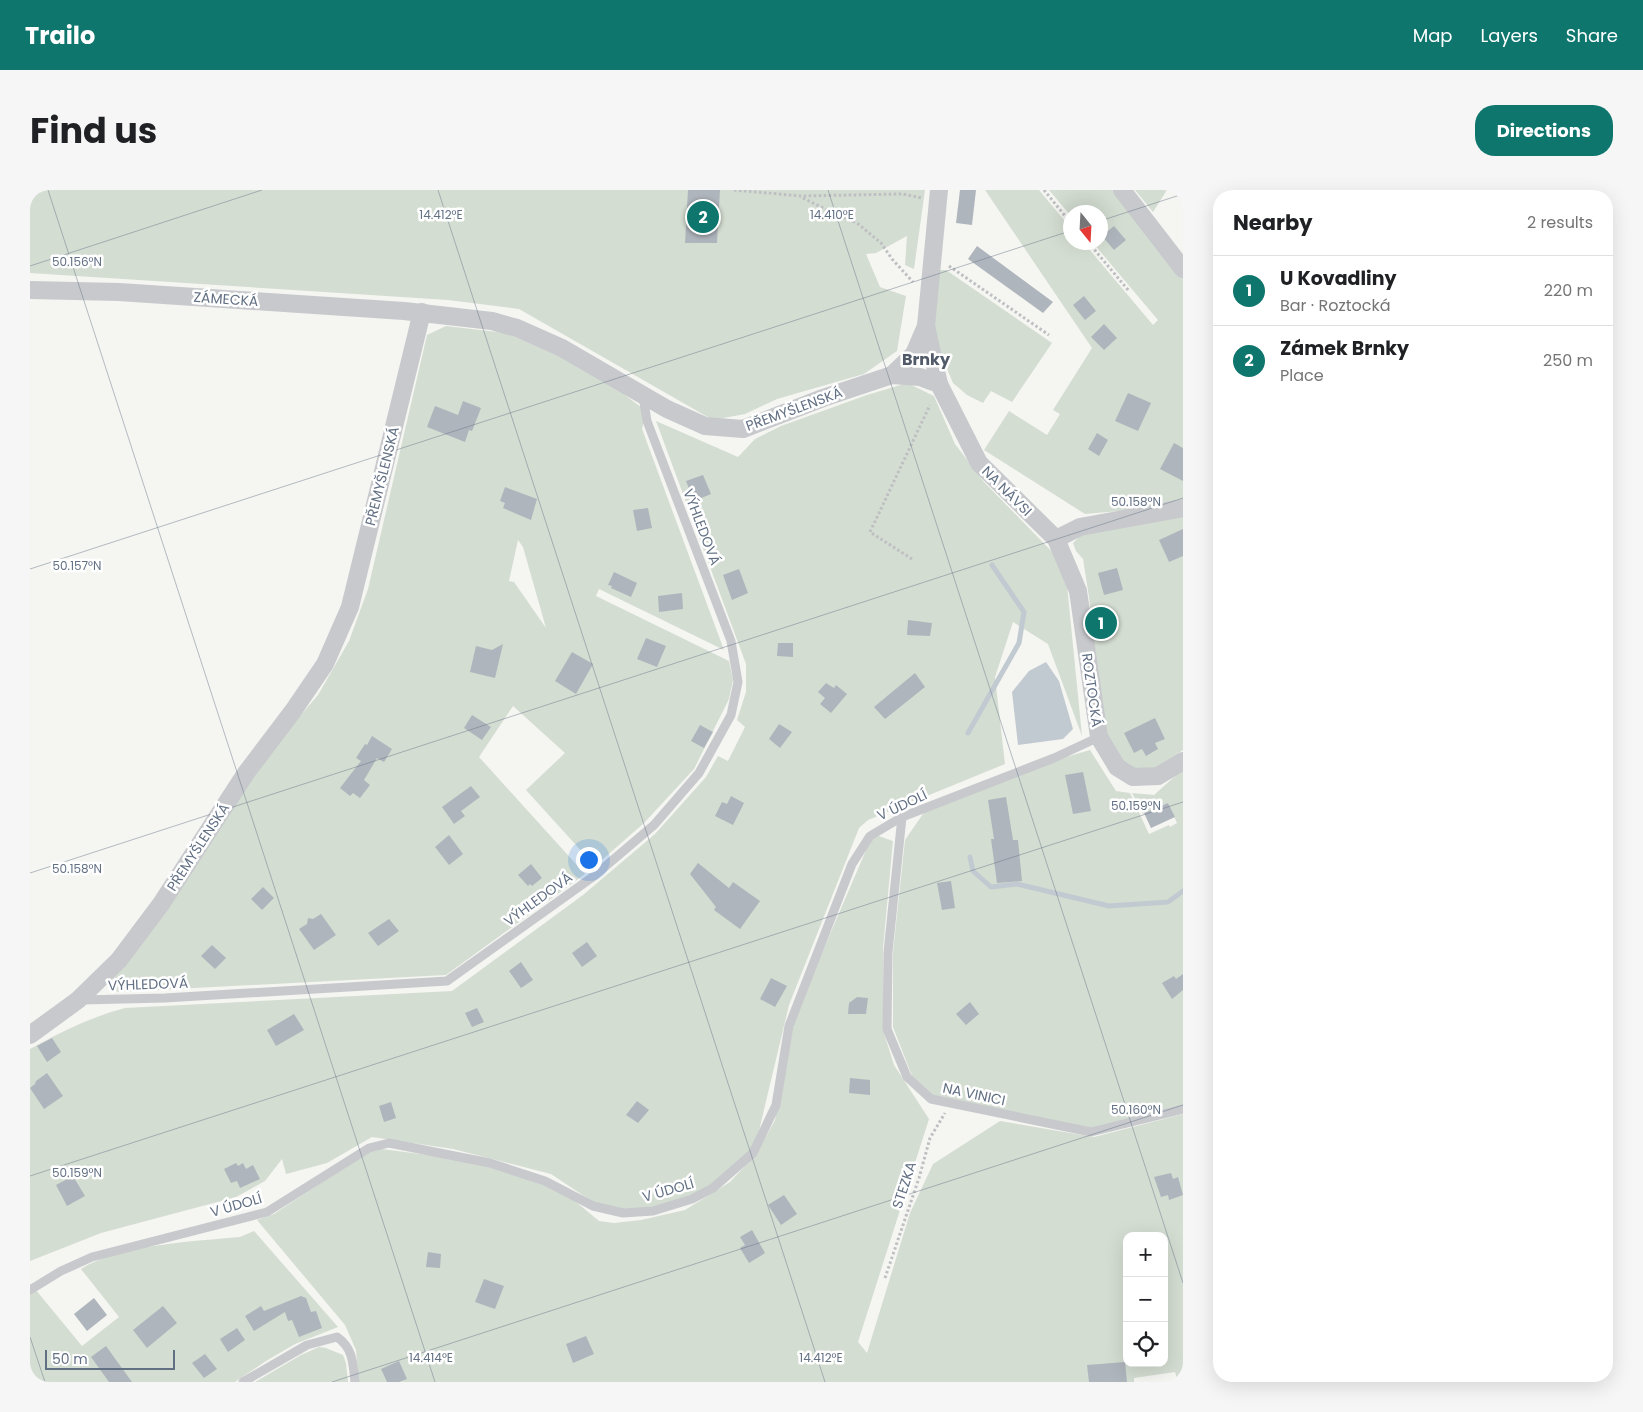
<!DOCTYPE html>
<meta charset="utf-8">
<style>
body{margin:0;font-family:Poppins,sans-serif;background:#f6f6f6;color:#202124}
.controls{position:absolute;right:15px;bottom:15px;display:grid;overflow:hidden;border-radius:10px;box-shadow:0 5px 20px #0002}
.controls button{width:45px;height:45px;display:grid;place-items:center;padding:0;border:0;border-bottom:1px solid #e0e0e0;background:#fff;color:#202124;font:25px sans-serif}
.compass{position:absolute;left:1033px;top:15px;width:45px;height:45px;border-radius:50%;background:#fff;box-shadow:0 5px 20px #0002;rotate:162deg}
.scale{position:absolute;left:15px;bottom:12px;width:130px;box-sizing:border-box;padding-left:5px;border:2px solid #627084;border-top:0;font-size:14px;line-height:18px;white-space:nowrap;color:#627084;-webkit-text-stroke:4px #fff;paint-order:stroke}
.you{position:absolute;left:558px;top:669px;width:18px;height:18px;margin:-12px;border:4px solid #fff;border-radius:50%;background:#1a73e8;box-shadow:0 0 0 8px #1a73e833}
.badge{display:grid;place-items:center;width:32px;height:32px;border-radius:50%;background:#0f766e;color:#fff;font-size:16px;font-weight:700}
.pin{position:absolute;translate:-50% -50%;border:2px solid #fff;box-shadow:0 1px 5px #0006}
.list{margin:0;padding:0;list-style:none}
h2{display:flex;justify-content:space-between;align-items:center;height:65px;margin:0;padding:0 20px;font-size:21px}
h2 small{font-size:16px;font-weight:400;color:#757577}
.list li{display:grid;grid-template-columns:32px 1fr auto;gap:15px;align-items:center;box-sizing:border-box;height:70px;padding:0 20px;border-top:1px solid #e0e0e0}
.list b{display:block;font-size:19px;white-space:nowrap}
.list p{margin:0;font-size:16px;white-space:nowrap;color:#757577}
.list em{font-size:16px;font-style:normal;color:#757577}
.icon{flex:none;width:28px;height:28px;fill:none;stroke:currentColor;stroke-width:2;stroke-linecap:round;stroke-linejoin:round}
.map{position:relative;flex:none;width:1153px;height:1192px;overflow:hidden;border-radius:20px}
header{display:flex;align-items:center;gap:30px;box-sizing:border-box;height:70px;padding:0 25px;background:#0f766e;color:#fff}
header strong{font-size:24px}
nav{display:flex;gap:28px;margin-inline-start:auto;font-size:18px}
.intro{display:flex;align-items:center;justify-content:space-between;box-sizing:border-box;height:120px;padding:0 30px}
h1{margin:0;font-size:35px}
.button{padding:12px 22px;border-radius:20px;background:#0f766e;color:#fff;font-size:18px;font-weight:700}
main{display:flex;gap:30px;padding:0 30px}
aside{flex:1;background:#fff;border-radius:20px;box-shadow:0 5px 20px #0002}
.map>svg:first-child{display:block}
.green{fill:#d4ddd2;fill-rule:evenodd}
.water{fill:#c2cad1}
.lines{fill:none;stroke-linecap:round;stroke-linejoin:round}
.stream{stroke:#c2cad1;stroke-width:5}
.building{fill:#afb5bc}
.path{stroke:#bebfc2;stroke-width:3;stroke-dasharray:2.5 2.5;stroke-linecap:butt}
.service{stroke:#c7c9cd;stroke-width:9}
.minor{stroke:#c7c9cd;stroke-width:18}
.ticks{fill:none;stroke:#627084;stroke-width:1;stroke-opacity:0.45}
.labels{text-anchor:middle;stroke-width:5;stroke-linejoin:round;paint-order:stroke}
.street-label{font-size:14px;fill:#627084;stroke:#fff}
.quarter-label{font-size:16px;font-weight:bold;fill:#515a69;stroke:#fff}
.ticks-label{font-size:12px;text-anchor:middle;fill:#627084;stroke:#fff;stroke-width:5;stroke-linejoin:round;paint-order:stroke}
</style>
<header>
<strong>Trailo</strong>
<nav><a>Map</a><a>Layers</a><a>Share</a></nav>
</header>
<div class="intro"><h1>Find us</h1><a class="button">Directions</a></div>
<main>
<div class="map">
<svg width="1153" height="1192" viewBox="0 0 1153 1192">
<rect width="100%" height="100%" fill="#f5f5f1"/>
<g class="green">
<polygon points="0,0 895,0 884,79 875,75 877,46 846,63 836,64 850,97 876,106 867,161 834,184 747,209 715,224 683,230 489,119 418,110 0,83"/>
<polygon points="955,0 1009,0 1040,37 1040,52 1054,53 1123,135 1128,130 1063,53 1070,52 1070,22 1040,22 1040,25 1019,0 1085,0 1153,80 1153,311 1101,320 1055,324 954,260 979,221 1017,245 1030,224 1023,220 1062,158"/>
<polygon points="1105,0 1137,0 1123,22"/>
<polygon points="908,80 916,80 1022,153 982,212 961,201 953,213 937,205 923,193 909,160 903,139"/>
<path d="M416,136l60,7 89,39 51,39 -4,18 82,221 -125,-61 -3,7 133,65 4,19 -4,19 -35,70 -50,54 -49,43 -69,-76 39,-37 -52,-47 -34,51 106,117 -139,101 -328,17 -6,-6 1,-8 68,-94 79,-121 58,-68 31,-54 19,-52 59,-254zM488,350l5,7 23,81 -32,-46 -5,-1z"/>
<path d="M877,193l27,13 21,48 29,38 81,83 17,171 -34,-92 -35,-22 -18,55 10,87 -137,56 -9,8 -70,177 -32,134 -6,12 -45,39 -65,21 -36,-1 -54,-36 -98,-25 -81,-12 -45,26 -41,11 -4,-15 -17,22 -29,16 -135,36 -71,28v-212c31,-17 61,-32 95,-41l327,-17 131,-96 72,-61 51,-57 12,-21 10,5 17,-34 -8,-7 9,-28v-28l-90,-243 82,36 17,-18 26,-13 86,-31z"/>
<polygon points="1153,325 1153,560 1121,581 1092,577 1073,545 1059,407 1053,369 1046,361 1043,353 1051,345"/>
<polygon points="1060,560 1086,601 1100,603 1119,644 1139,635 1140,637 1147,633 1138,613 1113,624 1102,603 1124,605 1153,579 1153,919 1060,938 901,906 882,886 863,837 863,762 875,650 895,621 1009,575"/>
<path d="M843,644l20,7 -10,107v82l11,35 35,54 -71,223 9,11 43,-140 23,-49 67,-43 94,16 89,-23v268h-5l-3,-10 -41,6v4h-775l-3,-32 -11,-25 -88,-105 17,-6 100,-66 62,8 54,10 74,26 35,29 15,2 27,-3 44,-10 45,-28 27,-29 18,-33 21,-107zM1097,1046h37v127h-37z"/>
<path d="M224,1041l84,96 -43,17 -29,17 -31,21h-205v-90l5,-3 47,57 37,-29 -38,-48c36,-24 115,-28 159,-32z"/>
<polygon points="289,1157 296,1158 313,1165 316,1173 318,1192 225,1192 271,1165"/>
</g>
<polygon class="water" points="1016,472 1029,491 1043,539 1033,549 988,555 982,502 999,481"/>
<g class="lines">
<g class="stream">
<polyline points="938,543 989,453 994,422 962,375"/>
<polyline points="940,667 943,681 961,697 987,694 1079,716 1138,712 1153,701"/>
</g>
</g>
<g class="building">
<polygon points="658,0 690,0 687,53 655,53"/>
<polygon points="930,0 946,0 942,35 926,33"/>
<polygon points="1084,36 1096,50 1084,60 1072,46"/>
<polygon points="947,56 1023,112 1013,123 938,69"/>
<polygon points="1054,106 1066,121 1055,130 1043,115"/>
<polygon points="1074,134 1087,148 1074,160 1061,147"/>
<polygon points="1098,203 1121,213 1108,241 1085,231"/>
<polygon points="433,211 451,218 442,241 439,240 435,252 397,237 405,216 428,225"/>
<polygon points="1067,243 1078,250 1069,266 1058,259"/>
<polygon points="1144,253 1153,258 1153,291 1130,279"/>
<polygon points="673,285 681,304 664,311 656,291"/>
<polygon points="475,297 507,309 501,330 473,318 475,313 470,311"/>
<polygon points="618,318 622,338 607,341 603,320"/>
<polygon points="1153,339 1153,366 1139,372 1129,350"/>
<polygon points="1087,378 1093,400 1074,405 1068,383"/>
<polygon points="709,379 718,403 702,410 693,385"/>
<polygon points="584,382 607,393 601,407 581,398 582,396 578,395"/>
<polygon points="652,403 653,419 629,422 628,406"/>
<polygon points="1064,421 1080,421 1081,446 1065,447"/>
<polygon points="878,430 902,433 900,446 877,445"/>
<polygon points="616,448 636,456 627,477 607,469"/>
<polygon points="748,453 763,453 763,467 747,466"/>
<polygon points="473,454 465,488 440,482 446,456 462,460"/>
<polygon points="542,462 563,474 546,504 525,491"/>
<polygon points="885,483 895,497 855,529 844,517"/>
<polygon points="796,493 804,498 806,495 817,504 801,523 790,514 795,508 788,502"/>
<polygon points="442,525 461,537 452,550 434,538"/>
<polygon points="1125,528 1135,549 1125,553 1128,559 1116,566 1112,559 1104,563 1094,543"/>
<polygon points="749,534 762,542 750,558 739,549"/>
<polygon points="670,535 683,542 674,558 661,551"/>
<polygon points="342,546 362,559 354,572 347,568 334,590 340,595 330,608 323,603 320,606 310,598 331,571 326,568 335,554 337,555"/>
<polygon points="1053,582 1061,621 1043,624 1035,585"/>
<polygon points="441,596 450,607 431,621 435,626 424,634 412,617"/>
<polygon points="701,606 714,613 703,635 685,626 692,612 697,614"/>
<polygon points="976,607 983,650 988,650 992,691 967,693 961,649 964,649 958,610"/>
<polygon points="1138,613 1145,627 1121,638 1114,623"/>
<polygon points="419,645 433,664 419,675 405,657"/>
<polygon points="668,673 699,698 703,692 730,711 710,739 684,720 686,717 660,684"/>
<polygon points="501,674 512,688 502,696 500,694 498,696 488,685"/>
<polygon points="921,691 925,718 912,720 907,693"/>
<polygon points="233,697 244,708 232,720 221,709"/>
<polygon points="291,724 306,745 284,760 269,739 277,734 278,728 283,729"/>
<polygon points="359,729 369,741 348,756 338,743"/>
<polygon points="557,752 567,766 552,777 542,763"/>
<polygon points="182,755 196,768 185,779 171,766"/>
<polygon points="491,772 503,790 491,798 479,781"/>
<polygon points="1153,784 1153,800 1142,809 1132,793 1144,786 1146,789"/>
<polygon points="741,788 757,796 745,817 730,809"/>
<polygon points="827,807 838,808 836,824 818,824 819,813"/>
<polygon points="940,812 949,824 936,835 926,824"/>
<polygon points="447,818 454,832 442,837 435,823"/>
<polygon points="264,824 274,840 246,856 237,840"/>
<polygon points="22,848 31,862 17,872 7,856"/>
<polygon points="17,883 33,906 14,919 0,898 5,894 6,891"/>
<polygon points="820,888 840,890 840,905 819,903"/>
<polygon points="607,911 619,920 608,933 596,925"/>
<polygon points="361,912 366,928 354,932 349,916"/>
<polygon points="206,973 208,976 213,973 216,979 223,975 230,989 210,998 207,991 201,993 194,979"/>
<polygon points="1141,983 1143,989 1148,987 1153,1005 1139,1010 1138,1005 1131,1007 1124,987"/>
<polygon points="43,986 55,1006 37,1016 26,995"/>
<polygon points="754,1005 767,1024 751,1035 738,1015"/>
<polygon points="722,1040 735,1063 719,1073 710,1058 715,1055 710,1047"/>
<polygon points="398,1062 411,1064 410,1078 396,1077"/>
<polygon points="454,1089 474,1096 465,1119 445,1112"/>
<polygon points="271,1106 276,1108 281,1122 286,1121 292,1138 269,1147 262,1130 258,1131 255,1122 224,1141 215,1126 231,1116 234,1121"/>
<polygon points="64,1108 77,1125 57,1141 44,1124"/>
<polygon points="133,1116 147,1133 117,1158 103,1140"/>
<polygon points="207,1138 215,1150 198,1162 190,1149"/>
<polygon points="556,1146 564,1164 543,1173 536,1154"/>
<polygon points="76,1156 102,1192 79,1192 61,1167"/>
<polygon points="175,1164 187,1179 174,1188 162,1173"/>
<polygon points="369,1171 377,1189 369,1192 357,1192 351,1179"/>
<polygon points="1095,1172 1097,1192 1059,1192 1057,1175"/>
</g>
<g class="lines">
<g class="path">
<polyline points="704,0 771,6 872,4 892,8"/>
<polyline points="1014,0 1040,32"/>
<polyline points="773,8 805,24 827,33 851,53 862,69 883,92"/>
<polyline points="1058,52 1099,101"/>
<polyline points="919,76 1019,145"/>
<polyline points="882,369 840,342 900,215"/>
<polyline points="855,1088 889,988 900,948 915,923"/>
</g>
<g class="service">
<polyline points="872,627 858,762 857,839 877,887 901,909 1061,942 1153,919"/>
<polyline points="51,810 135,808 417,791 564,686 624,635 669,583 701,525 708,492 701,451 617,231 613,206"/>
<polyline points="0,1100 31,1081 62,1067 237,1022 339,958 359,953 460,973 515,991 563,1016 593,1023 623,1021 662,1009 683,998 723,963 746,915 759,836 822,674 840,646 872,627 1024,568 1069,547"/>
<path d="M213,1192l64,-37 30,-8c16,11 16,26 18,45"/>
</g>
<g class="minor">
<polyline points="909,0 896,136 909,194"/>
<polyline points="1092,0 1153,79"/>
<polyline points="0,100 89,102 374,121 462,131 487,138 532,158 637,219 675,236 713,239 793,208 862,185 890,187 909,194 949,273 1026,349 1048,401 1069,547 1087,577 1103,587 1128,586 1153,571"/>
<polyline points="862,185 884,164 896,136"/>
<polyline points="1026,349 1050,337 1153,318"/>
<polyline points="0,845 48,810 89,770 131,714 216,583 263,521 295,474 320,417 392,122"/>
</g>
</g>
<path class="ticks" d="M18,0l387,1192M408,0l387,1192M798,0l355,1093M1070,31l83,-27M0,76l232,-76M0,379l1040,-338M0,683l1153,-375M0,986l1153,-374M0,1147l15,45M302,1192l851,-277"/>
<g class="labels">
<g class="street-label">
<text transform="translate(196 109) rotate(4)" y="5">ZÁMECKÁ</text>
<text transform="translate(764 219) rotate(-20)" y="5">PŘEMYŠLENSKÁ</text>
<text transform="translate(352 286) rotate(-76)" y="5">PŘEMYŠLENSKÁ</text>
<text transform="translate(977 301) rotate(45)" y="5">NA NÁVSI</text>
<text transform="translate(672 337) rotate(69)" y="5">VÝHLEDOVÁ</text>
<text transform="translate(1062 500) rotate(82)" y="5">ROZTOCKÁ</text>
<text transform="translate(872 615) rotate(-25)" y="5">V ÚDOLÍ</text>
<text transform="translate(168 657) rotate(-57)" y="5">PŘEMYŠLENSKÁ</text>
<text transform="translate(508 709) rotate(-36)" y="5">VÝHLEDOVÁ</text>
<text transform="translate(118 794) rotate(-2)" y="5">VÝHLEDOVÁ</text>
<text transform="translate(944 904) rotate(12)" y="5">NA VINICI</text>
<text transform="translate(874 995) rotate(-72)" y="5">STEZKA</text>
<text transform="translate(638 1000) rotate(-16)" y="5">V ÚDOLÍ</text>
<text transform="translate(206 1015) rotate(-16)" y="5">V ÚDOLÍ</text>
</g>
<g class="quarter-label">
<text x="896" y="175">Brnky</text>
</g>
</g>
<g class="ticks-label">
<text x="411" y="29">14.412°E</text>
<text x="802" y="29">14.410°E</text>
<text x="47" y="76">50.156°N</text>
<text x="1106" y="316">50.158°N</text>
<text x="47" y="380">50.157°N</text>
<text x="1106" y="620">50.159°N</text>
<text x="47" y="683">50.158°N</text>
<text x="1106" y="924">50.160°N</text>
<text x="47" y="987">50.159°N</text>
<text x="401" y="1172">14.414°E</text>
<text x="791" y="1172">14.412°E</text>
</g>
</svg>
<div class="controls">
<button>+</button>
<button>−</button>
<button><svg class="icon" aria-label="locate" viewBox="0 0 24 24"><circle cx="12" cy="12" r="6"/><path d="M12 2v4M12 18v4M2 12h4M18 12h4"/></svg></button>
</div>
<svg class="compass" viewBox="-18 -18 36 36"><path d="M0-13l5 13h-10z" fill="#e53935"/><path d="M0 13l5-13h-10z" fill="#757577"/></svg>
<div class="scale">50 m</div>
<div class="you"></div>
<div class="pin badge" style="left:1071px;top:433px">1</div>
<div class="pin badge" style="left:673px;top:27px">2</div>
</div>
<aside>
<h2>Nearby<small>2 results</small></h2>
<ul class="list">
<li><span class="badge">1</span><div><b>U Kovadliny</b><p>Bar · Roztocká</p></div><em>220 m</em></li>
<li><span class="badge">2</span><div><b>Zámek Brnky</b><p>Place</p></div><em>250 m</em></li>
</ul>
</aside>
</main>
